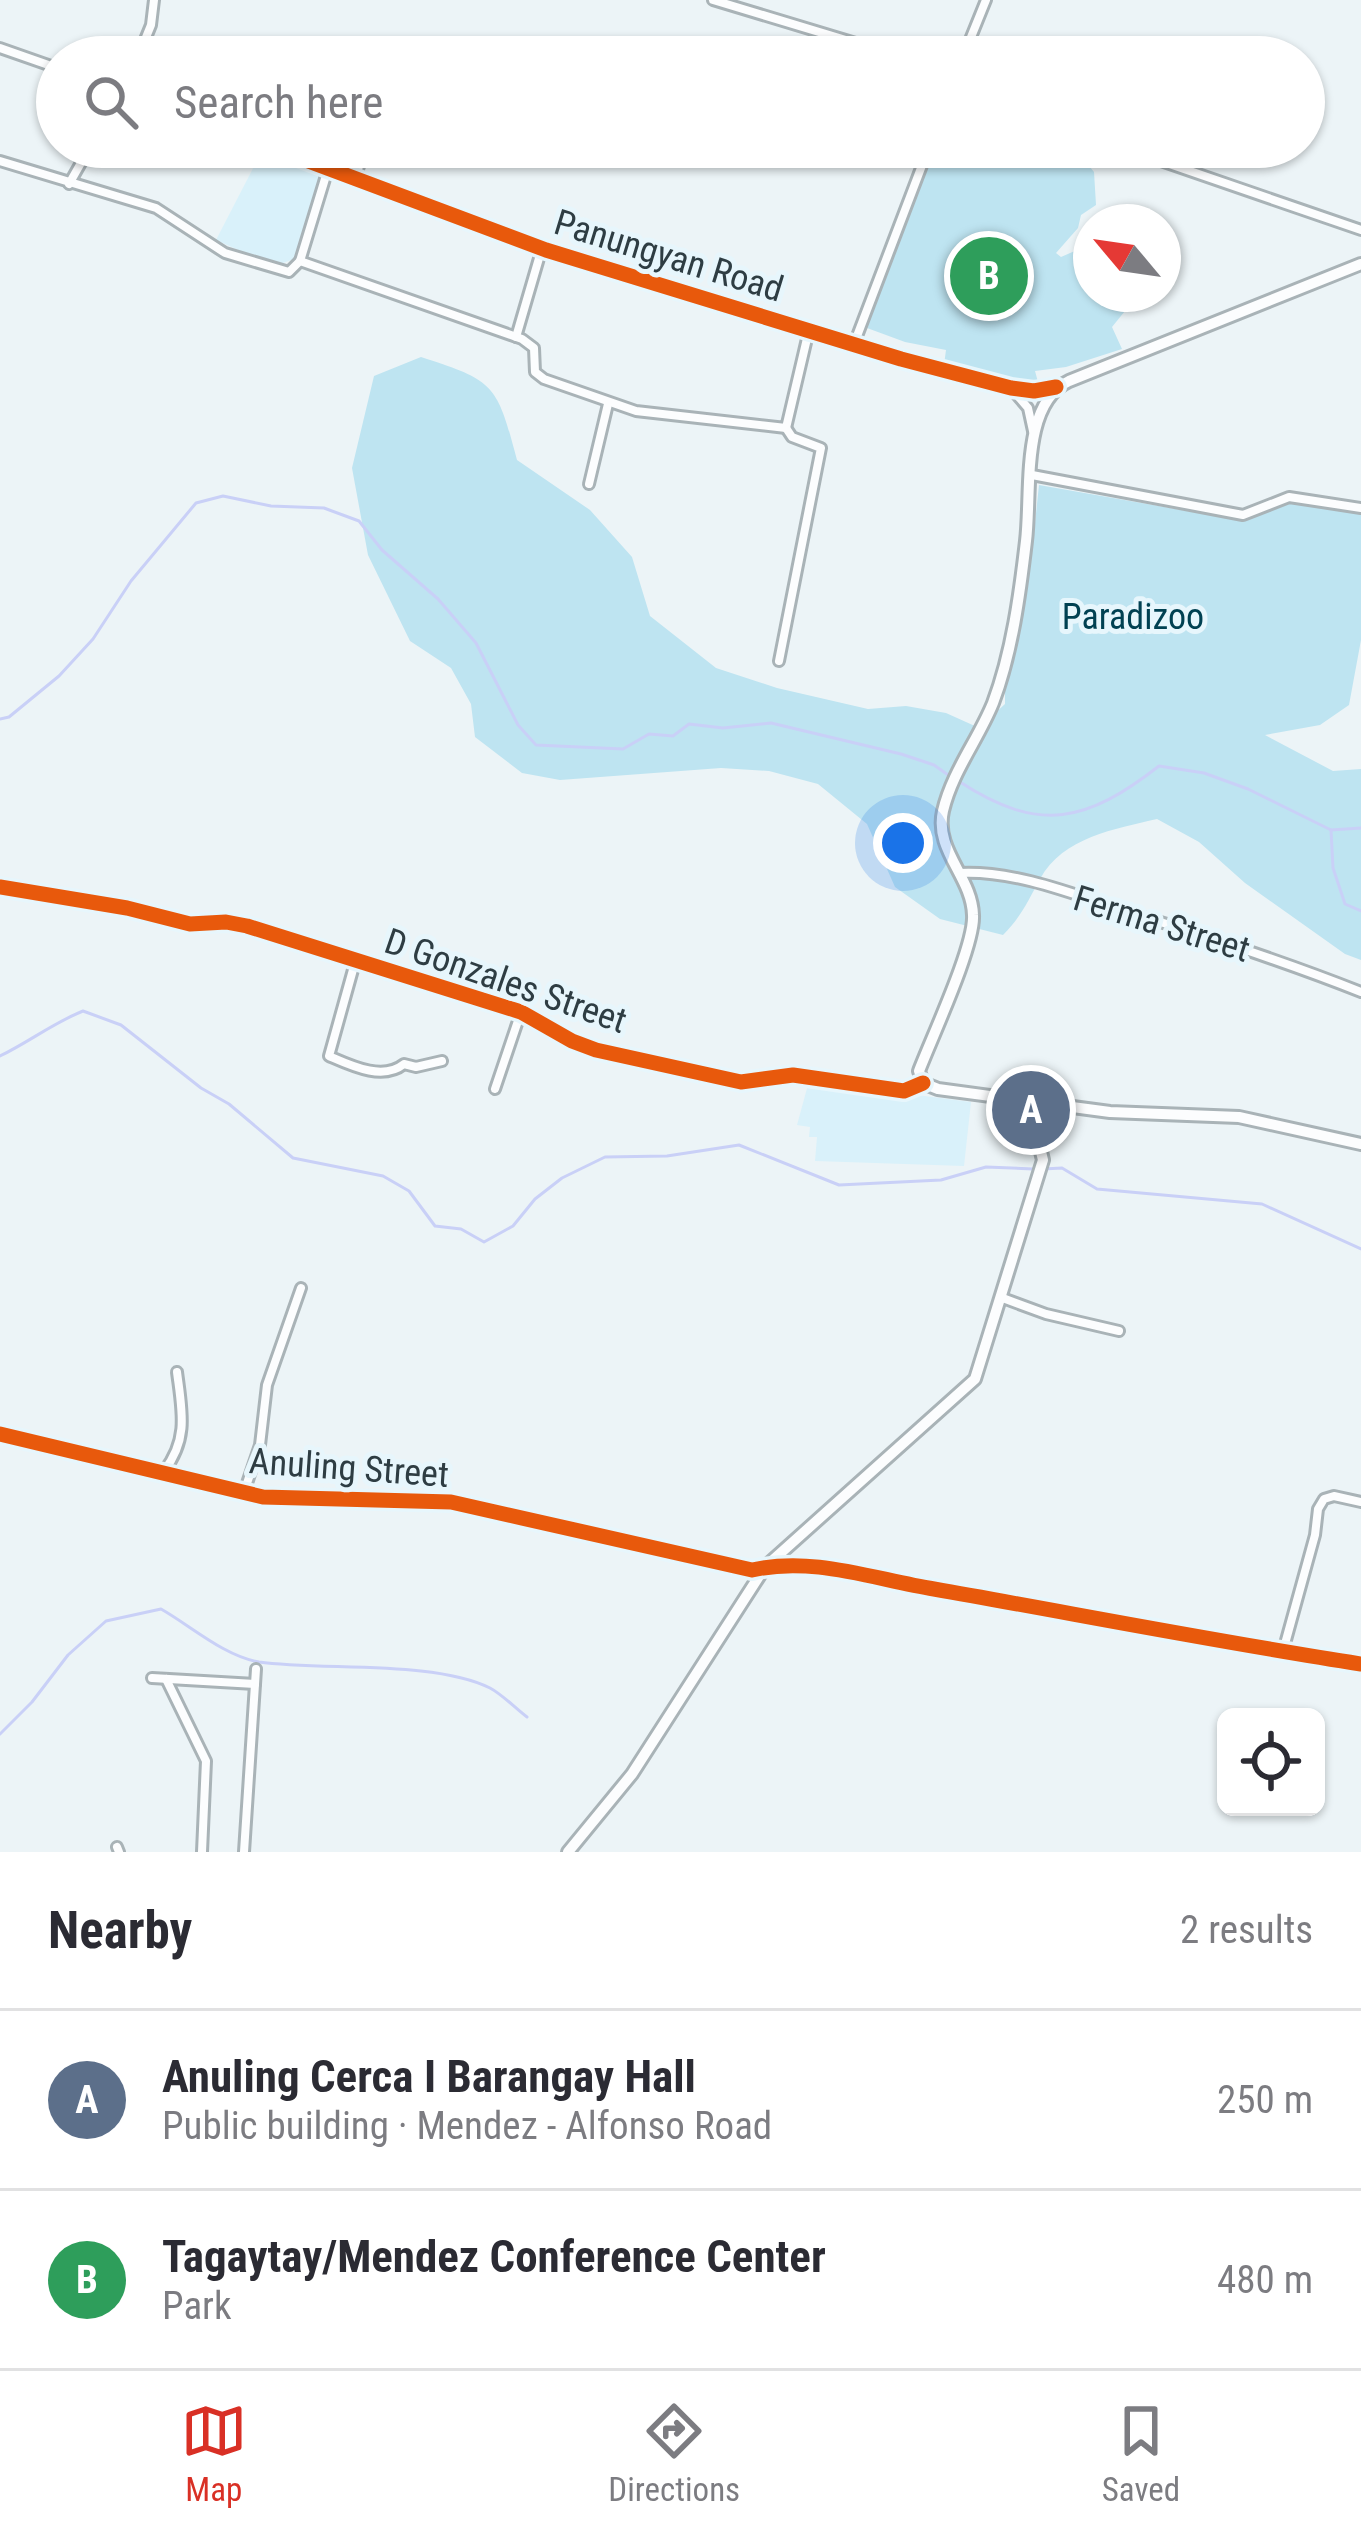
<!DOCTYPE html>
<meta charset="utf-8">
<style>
body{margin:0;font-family:"Roboto Condensed",sans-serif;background:#f7f7f7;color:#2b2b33}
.controls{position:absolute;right:36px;bottom:36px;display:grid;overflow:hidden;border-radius:18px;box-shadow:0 3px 9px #0004}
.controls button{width:108px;height:108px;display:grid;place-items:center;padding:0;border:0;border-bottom:3px solid #e1e1e2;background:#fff;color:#2b2b33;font:60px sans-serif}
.compass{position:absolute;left:1073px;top:204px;width:108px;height:108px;border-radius:50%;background:#fff;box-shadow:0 3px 9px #0004;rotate:299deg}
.you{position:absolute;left:903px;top:843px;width:42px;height:42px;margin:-30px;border:9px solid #fff;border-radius:50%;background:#1a73e8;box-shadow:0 0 0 18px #1a73e833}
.badge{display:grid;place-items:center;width:78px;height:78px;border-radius:50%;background:#d93025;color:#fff;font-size:39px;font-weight:700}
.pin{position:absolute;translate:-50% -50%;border:6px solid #fff;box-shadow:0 3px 12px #0006}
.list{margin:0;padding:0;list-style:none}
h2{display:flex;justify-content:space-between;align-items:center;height:156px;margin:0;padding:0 48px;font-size:51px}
h2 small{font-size:39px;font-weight:400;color:#7c7c81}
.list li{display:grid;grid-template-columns:78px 1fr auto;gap:36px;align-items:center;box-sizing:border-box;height:180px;padding:0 48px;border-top:3px solid #e1e1e2}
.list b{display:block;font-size:45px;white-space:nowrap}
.list p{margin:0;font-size:39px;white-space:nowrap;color:#7c7c81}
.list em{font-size:39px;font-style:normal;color:#7c7c81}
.icon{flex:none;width:66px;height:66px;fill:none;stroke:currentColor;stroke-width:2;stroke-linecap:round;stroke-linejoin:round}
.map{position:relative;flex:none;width:1361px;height:1852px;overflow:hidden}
.search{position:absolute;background:#fff;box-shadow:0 3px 9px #0004;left:36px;right:36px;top:36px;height:132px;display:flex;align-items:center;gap:30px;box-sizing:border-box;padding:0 42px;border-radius:66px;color:#7c7c81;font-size:45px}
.sheet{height:516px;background:#fff}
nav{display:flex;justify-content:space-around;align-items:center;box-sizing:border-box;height:168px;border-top:3px solid #e1e1e2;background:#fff;font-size:33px;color:#7c7c81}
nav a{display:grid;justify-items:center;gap:6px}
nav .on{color:#d93025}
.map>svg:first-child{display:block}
.built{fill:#d9f1fa}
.green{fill:#bee4f1}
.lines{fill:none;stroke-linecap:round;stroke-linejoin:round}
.stream{stroke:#c9d0f7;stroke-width:3}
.street-casing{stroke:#a9b3b7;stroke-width:14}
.secondary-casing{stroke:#a9b3b7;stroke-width:16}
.street{stroke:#fcfdfe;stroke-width:8}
.secondary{stroke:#fcfdfe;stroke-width:10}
.cycleway-casing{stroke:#e7f6fc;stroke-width:22}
.cycleway{stroke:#e8590c;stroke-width:15}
.labels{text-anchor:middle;stroke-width:10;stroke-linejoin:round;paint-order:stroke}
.street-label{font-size:36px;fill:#2e3d43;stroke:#e7f6fc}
.park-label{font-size:36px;fill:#014152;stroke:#e7f6fc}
</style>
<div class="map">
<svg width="1361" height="1852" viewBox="0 0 1361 1852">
<rect width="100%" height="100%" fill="#ecf4f7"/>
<g class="built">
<polygon points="262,151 323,177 294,259 283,263 265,262 216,240"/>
<polygon points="809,1081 971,1102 964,1166 815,1161 817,1137 809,1137 810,1127 797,1125"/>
</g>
<g class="green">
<polygon points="933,147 1074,147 1094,172 1096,205 1081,215 1078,228 1056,253 1061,257 1077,250 1091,252 1091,294 1123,294 1125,311 1112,327 1122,349 1066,367 1035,371 1038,382 1023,384 944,365 946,350 905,342 867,328"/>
<path d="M421,357c75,24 76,28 96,103l73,50 42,47 18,59 66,52 61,20 91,21 38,-3 40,7 40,18 7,-16 12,-11v-23l26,-120 8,-76 205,36 47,-18 70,10v127l-12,65 -29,20 -55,10 68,36 28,-2v191l-16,-6 -100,-71 -46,-41 -42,-23c-42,10 -94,18 -117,60 -12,22 -19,38 -37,56l-63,-16 -45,-32 -28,-63 -49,-40 -49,-13 -48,-3 -161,12 -38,-7 -47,-36 -4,-33 -20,-36 -41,-27 -42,-86 -16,-87 22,-92z"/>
</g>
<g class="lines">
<g class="stream">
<polyline points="0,719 9,717 59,676 93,639 131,581 196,503 223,496 271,506 324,508 359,521 382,550 438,599 476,643 518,725 536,745 623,749 649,734 673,736 689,724 723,728 771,723 901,754 934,765 951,777"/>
<path d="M960,782c80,52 127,40 199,-16l45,7 44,16 83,41 30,-2"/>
<polyline points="1331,830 1333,868 1345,904 1361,911"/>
<path d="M0,1056c29,-14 53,-33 83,-45l38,14 80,63 28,16 64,54 90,18 26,15 26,35 26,3 23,13 29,-16 22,-27 27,-21 43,-21 62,-1 72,-11 100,40 102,-5 45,-13 47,2"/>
<polyline points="1043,1169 1062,1168 1097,1189 1262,1204 1361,1249"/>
<path d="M0,1734l32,-32 36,-47 38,-34 55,-12c30,17 63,47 98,53 64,9 175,-2 231,26 13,7 25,20 37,29"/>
</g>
<g class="street-casing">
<g id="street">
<polyline points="713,0 902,57"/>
<polyline points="0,48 57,68"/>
<polyline points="138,57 151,25 154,0"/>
<polyline points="963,57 986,0"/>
<polyline points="271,147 546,250 901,359 1011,388 1034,391 1056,387"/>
<polyline points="1120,147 1361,230"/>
<polyline points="0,161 156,208 225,253 289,272 300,261"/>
<polyline points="355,179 365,147"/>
<polyline points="69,184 90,147"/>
<polyline points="300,261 522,339 534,348 535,372 544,379 636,411 786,428 809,330"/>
<polyline points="300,261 328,169"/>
<polyline points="516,337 542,248"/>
<polyline points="854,344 929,147"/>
<polyline points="1011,388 1028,408 1033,431"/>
<polyline points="1032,475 1243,515 1289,497 1361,508"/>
<polyline points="589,484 608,404"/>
<polyline points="779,661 821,448 792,437 786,428"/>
<path d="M959,873c54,-3 112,20 163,37 81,25 161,51 239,82"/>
<polyline points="0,887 127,908 190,924 226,922 247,926 521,1012 572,1041 596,1050 741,1082 793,1075 904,1091 923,1083"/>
<path d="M356,959l-27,97c23,10 54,25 75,8l12,3 26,-6"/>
<polyline points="495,1089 521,1012"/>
<polyline points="1000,1297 1046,1314 1119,1331"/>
<path d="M164,1471c25,-32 18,-60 13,-99"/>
<polyline points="244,1492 260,1445 267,1385 301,1288"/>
<polyline points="767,1566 844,1569 933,1589 1361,1664"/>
<polyline points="1283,1651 1315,1535 1318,1509 1324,1499 1334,1496 1361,1502"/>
<polyline points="152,1678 255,1684"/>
<polyline points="166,1679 206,1761 202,1852"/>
<polyline points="117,1847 119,1852"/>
<polyline points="244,1852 256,1669"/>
</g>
</g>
<g class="secondary-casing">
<g id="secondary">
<path d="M1361,264l-292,117c-49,23 -37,111 -43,160 -6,52 -14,112 -33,162 -15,37 -41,69 -50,108 -9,39 29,66 30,104 2,30 -41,122 -54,156l4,12 15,6 172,23 129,5 122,27"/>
<polyline points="0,1434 263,1497 451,1502 738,1567 765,1567"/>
<polyline points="568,1852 632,1774 765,1567 975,1379 1043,1160 1035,1127 1006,1098"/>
</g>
</g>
<use href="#street" class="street"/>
<use href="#secondary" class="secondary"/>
<g class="cycleway-casing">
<g id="cycleway">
<polyline points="271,147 546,250 901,359 1011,388 1034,391 1056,387"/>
<polyline points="0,887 127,908 190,924 226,922 247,926 521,1012 572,1041 596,1050 741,1082 793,1075 904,1091 923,1083"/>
<path d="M0,1434l263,63 188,5 301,68c61,-14 121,9 182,19 142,25 284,53 427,75"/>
</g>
</g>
<use href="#cycleway" class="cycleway"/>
</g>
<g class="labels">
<g class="street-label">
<text transform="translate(669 255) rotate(17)" y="13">Panungyan Road</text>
<text transform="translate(1162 923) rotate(17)" y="13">Ferma Street</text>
<text transform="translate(506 980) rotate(19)" y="13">D Gonzales Street</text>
<text transform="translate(349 1467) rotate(4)" y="13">Anuling Street</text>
</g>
<g class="park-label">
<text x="1133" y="629">Paradizoo</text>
</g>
</g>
</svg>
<div class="controls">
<button><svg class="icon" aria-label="locate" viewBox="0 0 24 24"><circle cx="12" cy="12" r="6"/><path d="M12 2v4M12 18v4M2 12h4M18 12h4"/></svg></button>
</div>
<svg class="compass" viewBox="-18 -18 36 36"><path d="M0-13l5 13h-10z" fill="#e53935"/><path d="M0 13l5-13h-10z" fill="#7c7c81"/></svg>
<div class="you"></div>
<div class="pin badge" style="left:1031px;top:1110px;background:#5c6f8a">A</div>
<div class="pin badge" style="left:989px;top:276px;background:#2e9e5b">B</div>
<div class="search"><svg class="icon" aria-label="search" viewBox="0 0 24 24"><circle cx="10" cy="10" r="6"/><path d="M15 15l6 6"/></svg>Search here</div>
</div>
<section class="sheet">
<h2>Nearby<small>2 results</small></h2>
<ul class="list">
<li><span class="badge" style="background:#5c6f8a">A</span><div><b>Anuling Cerca I Barangay Hall</b><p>Public building · Mendez - Alfonso Road</p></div><em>250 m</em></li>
<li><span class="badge" style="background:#2e9e5b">B</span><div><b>Tagaytay/Mendez Conference Center</b><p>Park</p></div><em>480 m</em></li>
</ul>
</section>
<nav>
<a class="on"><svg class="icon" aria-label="map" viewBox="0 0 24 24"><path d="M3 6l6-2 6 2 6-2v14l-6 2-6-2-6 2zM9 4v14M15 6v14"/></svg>Map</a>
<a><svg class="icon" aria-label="directions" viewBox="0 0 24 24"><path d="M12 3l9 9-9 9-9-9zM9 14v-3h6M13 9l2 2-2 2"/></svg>Directions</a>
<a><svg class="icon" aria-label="saved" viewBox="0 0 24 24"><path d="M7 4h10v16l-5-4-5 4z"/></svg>Saved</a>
</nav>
